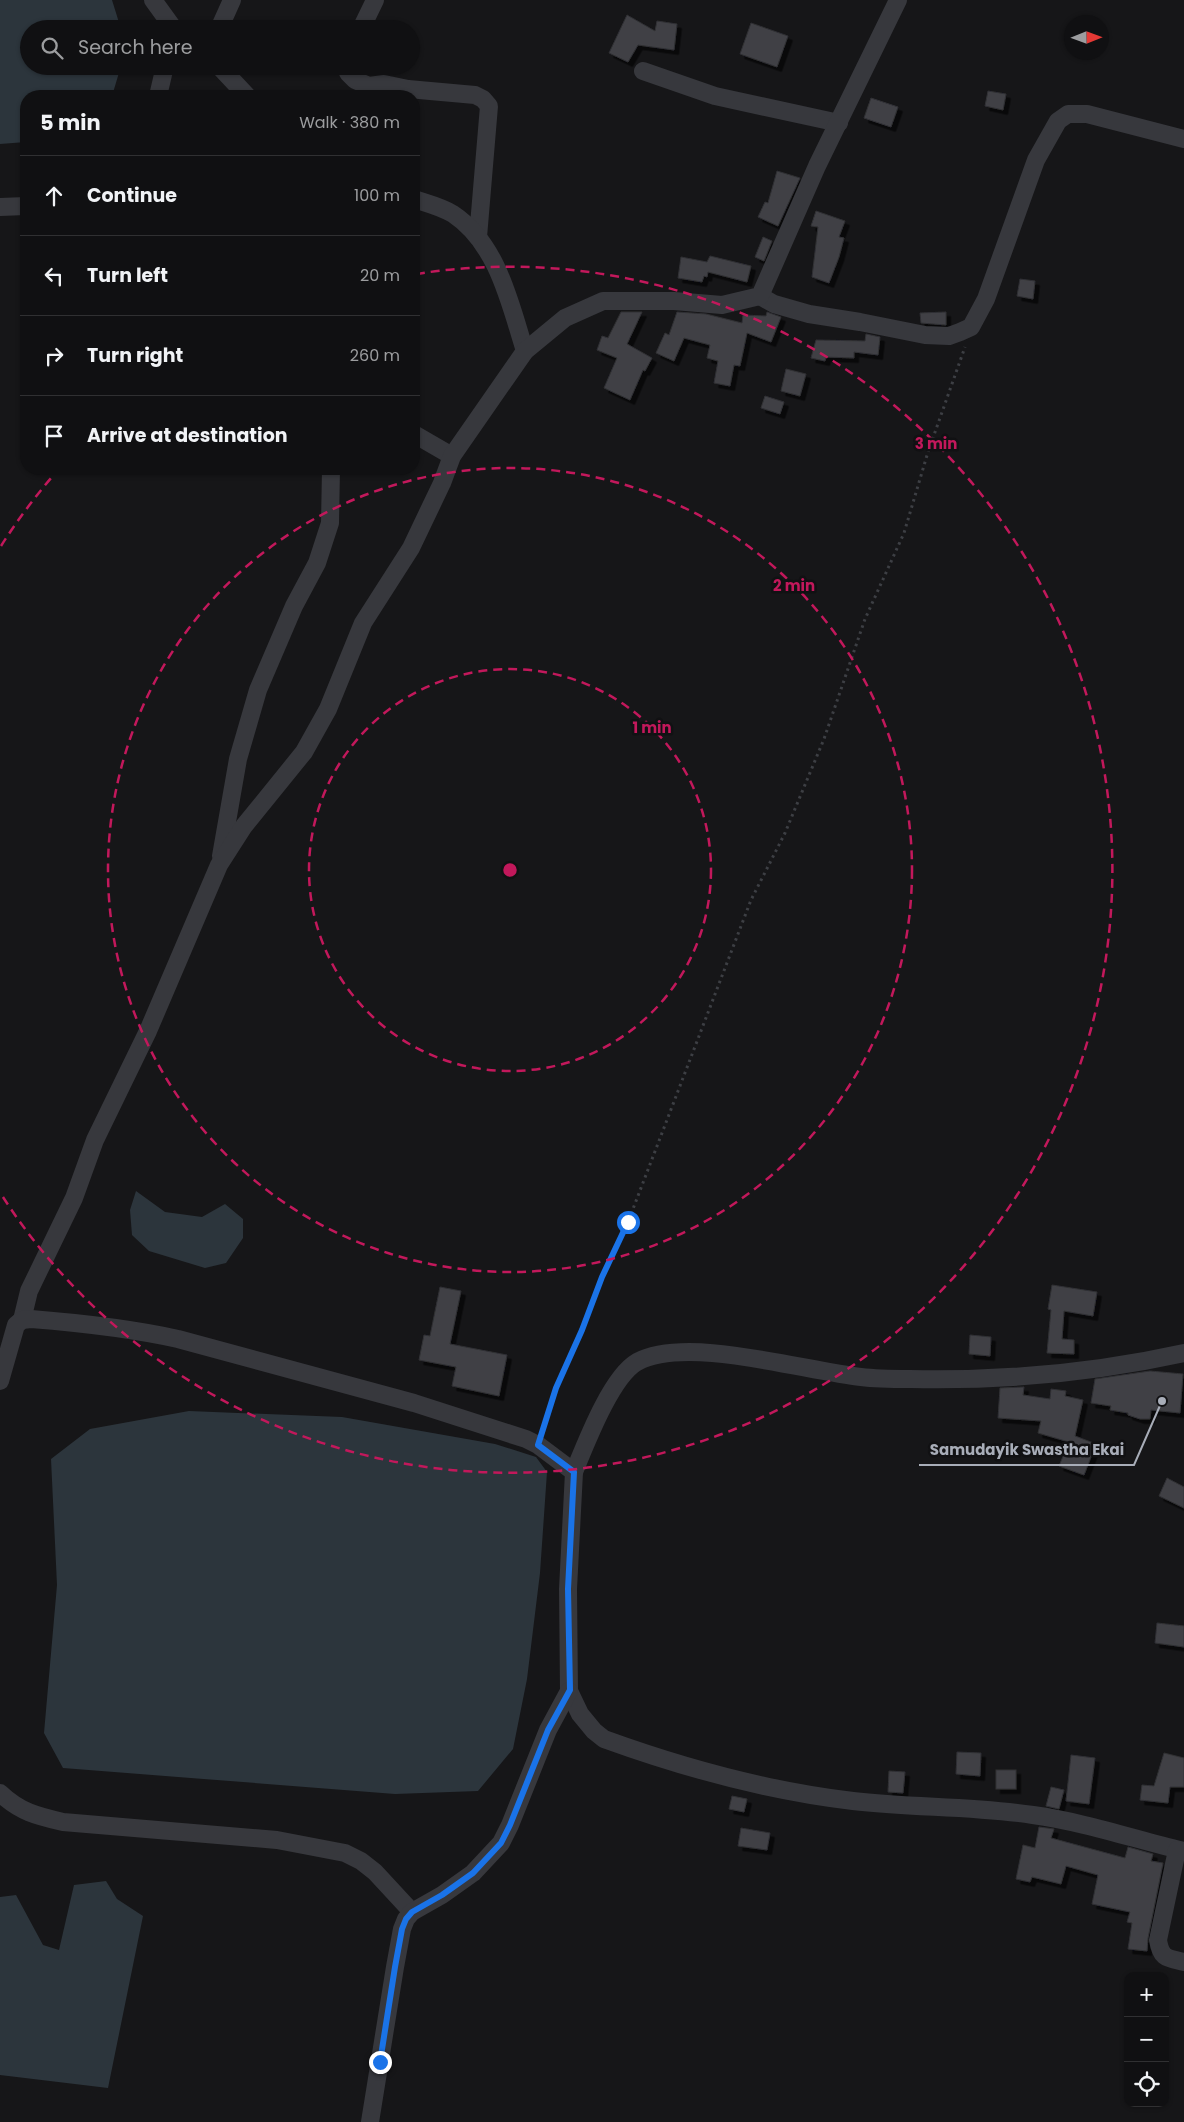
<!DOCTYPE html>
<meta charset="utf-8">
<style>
body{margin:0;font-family:Poppins,sans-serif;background:#1e1e20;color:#f1f3f6}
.controls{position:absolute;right:15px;bottom:15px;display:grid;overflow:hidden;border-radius:10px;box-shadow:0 1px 4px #0004}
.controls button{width:45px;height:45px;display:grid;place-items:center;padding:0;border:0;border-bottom:1px solid #303032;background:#101012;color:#f1f3f6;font:25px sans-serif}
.compass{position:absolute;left:1064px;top:15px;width:45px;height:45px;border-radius:50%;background:#101012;box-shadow:0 1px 4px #0004;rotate:89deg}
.stop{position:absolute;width:15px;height:15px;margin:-11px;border:4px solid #1a73e8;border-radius:50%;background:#fff}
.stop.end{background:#1a73e8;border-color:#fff;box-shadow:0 1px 5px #0008}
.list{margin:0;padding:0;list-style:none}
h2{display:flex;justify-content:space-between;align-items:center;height:65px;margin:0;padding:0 20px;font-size:21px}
h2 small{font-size:16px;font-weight:400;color:#9c9d9f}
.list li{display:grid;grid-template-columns:32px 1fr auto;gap:15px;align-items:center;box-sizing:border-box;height:80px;padding:0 20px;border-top:1px solid #303032}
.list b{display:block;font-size:19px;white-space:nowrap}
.list em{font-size:16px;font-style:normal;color:#9c9d9f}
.icon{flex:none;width:28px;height:28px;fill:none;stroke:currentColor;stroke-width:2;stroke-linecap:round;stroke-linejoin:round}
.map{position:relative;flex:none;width:1184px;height:2122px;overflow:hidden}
.search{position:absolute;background:#101012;box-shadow:0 1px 4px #0004;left:20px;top:20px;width:400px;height:55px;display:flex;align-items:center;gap:12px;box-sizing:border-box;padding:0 18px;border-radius:28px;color:#9c9d9f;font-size:19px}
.panel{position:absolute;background:#101012;box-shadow:0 1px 4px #0004;left:20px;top:90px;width:400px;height:385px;border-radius:20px}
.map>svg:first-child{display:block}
.water{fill:#2c353c}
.building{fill:#404145;stroke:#303034;filter:url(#shadow)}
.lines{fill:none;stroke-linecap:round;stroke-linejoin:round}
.path{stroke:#3d3f44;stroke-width:3;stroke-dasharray:2.5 4;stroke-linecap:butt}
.minor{stroke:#37383d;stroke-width:18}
.route{stroke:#1a73e8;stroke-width:6}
.ring{fill:none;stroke:#c2185b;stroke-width:2.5;stroke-dasharray:9 6}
.centre{fill:#c2185b;stroke:#111113;stroke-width:2.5}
.ring-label{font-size:15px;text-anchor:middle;font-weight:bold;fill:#c2185b;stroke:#111113;stroke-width:5;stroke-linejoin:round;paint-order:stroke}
.leader{fill:none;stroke:#a8adb8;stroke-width:2}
.callout-dot{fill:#a8adb8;stroke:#111113;stroke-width:2}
.callout-label{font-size:15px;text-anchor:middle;font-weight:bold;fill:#a8adb8;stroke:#111113;stroke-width:5;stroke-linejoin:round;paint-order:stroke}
</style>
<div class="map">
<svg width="1184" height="2122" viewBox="0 0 1184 2122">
<defs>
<filter id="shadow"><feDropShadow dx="4.5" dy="4.5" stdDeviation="0" flood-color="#0009"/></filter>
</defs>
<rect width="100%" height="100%" fill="#161618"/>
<g class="water">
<polygon points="0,0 112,0 121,29 29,29 29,66 121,66 112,96 26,96 26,142 0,144"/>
<polygon points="136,1191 165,1212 202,1217 225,1204 243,1219 243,1238 226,1263 205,1268 149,1251 132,1235 130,1210"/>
<polygon points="189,1411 342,1417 495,1444 536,1457 547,1472 540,1573 527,1679 513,1749 478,1791 395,1794 63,1768 44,1733 57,1585 51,1459 90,1429"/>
<polygon points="106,1881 117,1899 143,1916 108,2088 0,2075 0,1897 16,1895 43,1945 59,1950 74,1885"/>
</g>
<g class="building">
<polygon points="627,15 655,31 657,21 677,24 674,50 638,45 628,62 609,53"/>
<polygon points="751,23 788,36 777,67 740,54"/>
<polygon points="988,91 1006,94 1003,110 985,106"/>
<polygon points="871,98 898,107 891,127 864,118"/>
<polygon points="777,171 800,178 778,226 758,217 765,202 768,203"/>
<polygon points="816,211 845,221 839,237 844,238 839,257 829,283 812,277 818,227 811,226"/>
<polygon points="763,237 772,241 764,261 755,257"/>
<polygon points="710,256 751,266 747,282 708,272 707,277 704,276 702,282 678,278 681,257 707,262"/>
<polygon points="1020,279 1035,281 1033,299 1017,296"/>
<polygon points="621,312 642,312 627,344 652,358 645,371 643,370 630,400 604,388 617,358 597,350 602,336 608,338"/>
<polygon points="677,312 706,314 742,323 743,315 766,316 767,312 781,317 771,342 747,333 740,366 734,365 730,386 714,383 718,361 707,358 710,345 684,338 674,361 656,353 665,333 669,335"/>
<polygon points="946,312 946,325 921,323 920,313"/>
<polygon points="866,334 880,337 878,355 854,352 854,358 826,357 825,361 811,358 816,340 865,341"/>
<polygon points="786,369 806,374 800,396 781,391"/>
<polygon points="765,396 784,402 780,414 761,408"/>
<polygon points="1052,1285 1097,1292 1093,1316 1064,1311 1062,1339 1074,1340 1074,1354 1047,1353 1051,1310 1048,1309"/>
<polygon points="440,1287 461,1291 450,1344 507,1355 499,1396 452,1386 456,1367 419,1360 424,1335 430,1336"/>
<polygon points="970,1335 991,1337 990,1356 969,1354"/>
<polygon points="1150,1371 1183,1374 1180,1413 1151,1410 1150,1419 1140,1419 1128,1415 1128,1413 1110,1410 1111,1406 1091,1403 1095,1379"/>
<polygon points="1024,1387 1023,1395 1050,1399 1051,1389 1066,1391 1065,1396 1083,1400 1075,1436 1096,1444 1084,1475 1059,1466 1069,1442 1038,1433 1041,1421 998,1418 1000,1388"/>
<polygon points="1167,1478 1184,1487 1184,1508 1159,1496"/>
<polygon points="1157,1623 1184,1626 1184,1647 1155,1643"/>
<polygon points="957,1752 981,1753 980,1776 956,1774"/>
<polygon points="1164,1753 1184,1758 1184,1787 1170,1787 1168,1803 1140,1800 1142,1785 1154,1786"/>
<polygon points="1071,1755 1095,1758 1089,1804 1066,1801"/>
<rect x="996" y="1770" width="20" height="19"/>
<polygon points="889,1771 905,1772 903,1793 888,1792"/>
<polygon points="1051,1787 1064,1790 1059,1809 1046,1806"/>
<polygon points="732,1796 747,1799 744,1812 729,1809"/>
<polygon points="1039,1827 1054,1829 1051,1838 1125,1858 1128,1847 1153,1854 1151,1861 1163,1863 1148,1938 1147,1951 1128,1949 1132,1923 1127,1922 1130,1912 1092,1904 1098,1875 1066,1866 1061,1884 1032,1877 1030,1882 1016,1879 1023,1845 1035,1848"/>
<polygon points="741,1828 770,1833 767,1850 738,1846"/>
</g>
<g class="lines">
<polyline class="path" points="542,1430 556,1388 582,1330 602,1277 628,1222 751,900 785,833 824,739 865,619 904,533 928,452 965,347"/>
<g class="minor">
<polyline points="153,0 174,29"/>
<polyline points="219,29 232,0"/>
<polyline points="361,29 375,0"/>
<polyline points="219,66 247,96"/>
<polyline points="348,66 348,73 355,80 369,86 384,84 408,89 475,95 483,99 489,106 478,237"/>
<polyline points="643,71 715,96 839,123"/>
<polyline points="158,96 165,66"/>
<path d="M414,199c12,4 28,8 39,15 45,30 57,90 72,137"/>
<polyline points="0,207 26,206"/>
<polyline points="760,296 774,304 809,314 860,322 925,335 949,336 960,332 971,327 986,299 1036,160 1058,121 1068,114 1087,114 1184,139"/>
<polyline points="414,434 452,456"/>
<polyline points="221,856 238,759 258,690 294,606 317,563 330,523 331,469"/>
<polyline points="22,1320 29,1291 74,1198 95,1140 148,1031 219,865 244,826 304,752 328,709 363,623 411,548 442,483 452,456 525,351 565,318 603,301 674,301 722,305 760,296 817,166 898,0"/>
<path d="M0,1381l16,-56 6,-5 9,-1c50,4 98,9 147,20l236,64 112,36 12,6 36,27 -6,117 1,102 11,23 14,17 10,8c80,29 164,52 249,62 60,7 120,5 180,14 51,7 101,24 151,36"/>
<path d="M574,1472c12,-29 37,-95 63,-110 50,-27 167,9 224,15 16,2 33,2 49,2 92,2 184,-6 274,-26"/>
<path d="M0,1793c20,19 37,23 63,29l214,18 68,13 16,8 14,11 37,40"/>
<path d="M1177,1850l-19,90c3,19 9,18 26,22"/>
<polyline points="370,2122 395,1967 402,1929 406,1919 412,1912 442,1895 473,1873 501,1843 510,1825 548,1730 569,1691"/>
</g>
</g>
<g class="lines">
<polyline class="route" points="380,2062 395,1967 402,1929 406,1919 412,1912 442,1895 473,1873 501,1843 510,1825 548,1730 570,1690 568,1589 574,1472 538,1445 556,1388 582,1330 602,1277 628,1222"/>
</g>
<g class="ring">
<circle cx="510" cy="870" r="201"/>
<circle cx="510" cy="870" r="402"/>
<path d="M1 546A603 603 0 0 1 58 470M416 274A603 603 0 1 1 1 1194"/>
</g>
<circle cx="510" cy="870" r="8" class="centre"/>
<g class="ring-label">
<text x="936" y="449">3 min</text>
<text x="794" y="591">2 min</text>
<text x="652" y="733">1 min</text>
</g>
<path class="leader" d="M1162 1401L1134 1465H919"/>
<circle class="callout-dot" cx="1162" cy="1401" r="5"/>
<g class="callout-label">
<text x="1027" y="1455">Samudayik Swastha Ekai</text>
</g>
</svg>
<div class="controls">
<button>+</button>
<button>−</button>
<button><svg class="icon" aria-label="locate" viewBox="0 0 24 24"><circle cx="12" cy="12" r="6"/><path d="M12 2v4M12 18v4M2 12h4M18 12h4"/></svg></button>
</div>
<svg class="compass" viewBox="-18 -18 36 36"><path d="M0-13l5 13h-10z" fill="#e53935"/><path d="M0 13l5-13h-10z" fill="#9c9d9f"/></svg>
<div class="stop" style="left:628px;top:1222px"></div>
<div class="stop end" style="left:380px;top:2062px"></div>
<div class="search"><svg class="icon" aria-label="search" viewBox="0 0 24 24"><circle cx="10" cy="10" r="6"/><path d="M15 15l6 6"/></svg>Search here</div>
<section class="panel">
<h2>5 min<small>Walk · 380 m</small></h2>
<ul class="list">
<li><svg class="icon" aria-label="ahead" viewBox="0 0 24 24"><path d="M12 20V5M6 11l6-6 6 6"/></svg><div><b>Continue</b></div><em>100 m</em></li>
<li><svg class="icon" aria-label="left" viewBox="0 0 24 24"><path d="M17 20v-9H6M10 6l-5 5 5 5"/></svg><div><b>Turn left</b></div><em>20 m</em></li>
<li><svg class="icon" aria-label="right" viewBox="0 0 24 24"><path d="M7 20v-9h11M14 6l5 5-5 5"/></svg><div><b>Turn right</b></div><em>260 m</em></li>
<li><svg class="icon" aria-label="arrive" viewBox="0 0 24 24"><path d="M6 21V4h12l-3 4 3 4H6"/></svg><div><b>Arrive at destination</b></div></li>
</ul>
</section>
</div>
